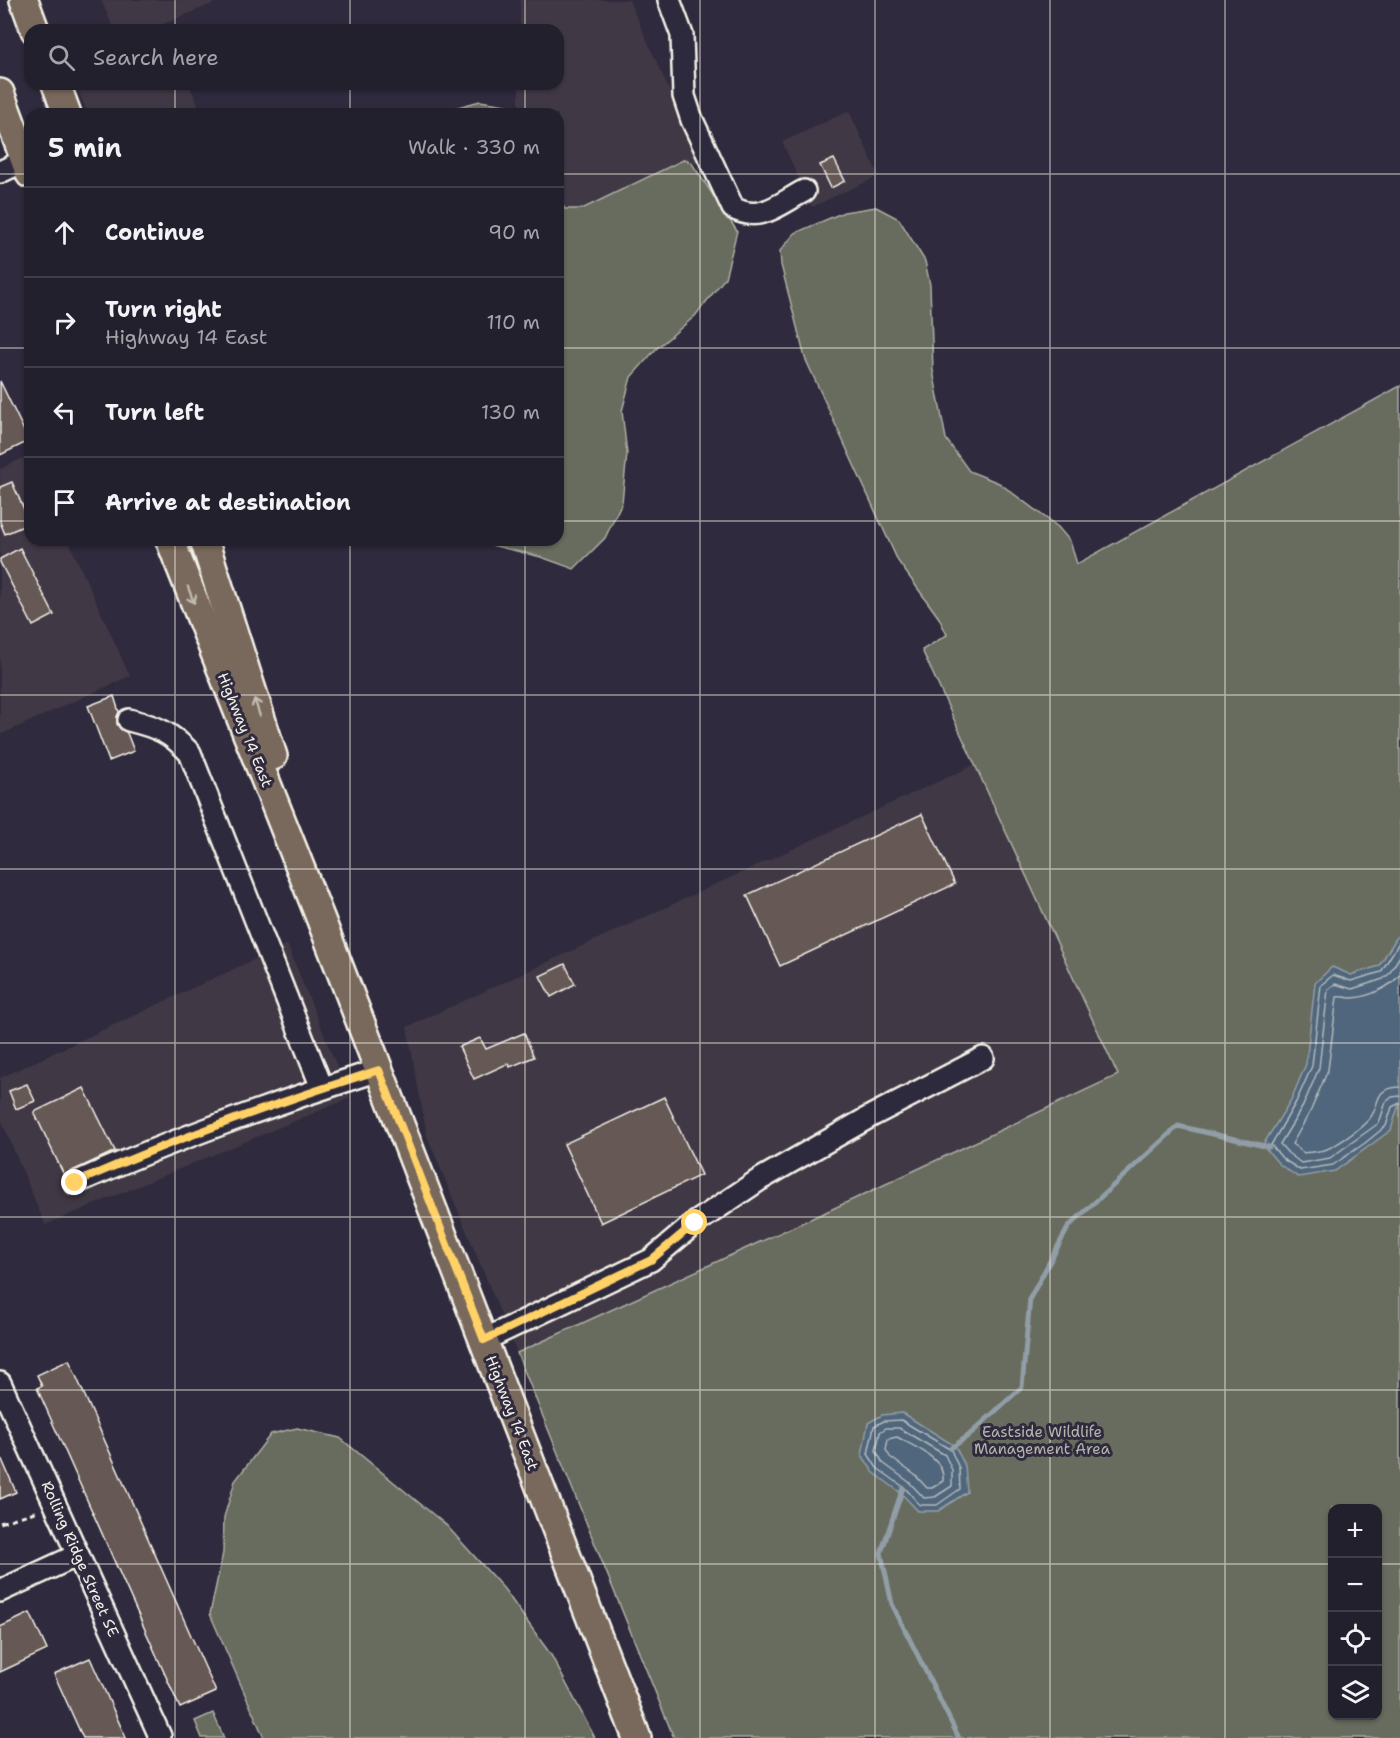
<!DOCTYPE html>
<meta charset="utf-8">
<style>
body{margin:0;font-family:"Shantell Sans",sans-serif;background:#2f2d3a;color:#f1f3f6}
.controls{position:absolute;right:18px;bottom:18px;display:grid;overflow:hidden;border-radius:12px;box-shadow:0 2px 4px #0004}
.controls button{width:54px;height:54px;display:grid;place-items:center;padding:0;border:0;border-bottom:2px solid #403e4a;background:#23202e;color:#f1f3f6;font:30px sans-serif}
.stop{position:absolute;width:18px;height:18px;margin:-14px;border:4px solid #ffd166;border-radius:50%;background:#fff}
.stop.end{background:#ffd166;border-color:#fff;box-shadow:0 2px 6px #0008}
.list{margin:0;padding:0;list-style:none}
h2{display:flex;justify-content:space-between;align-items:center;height:78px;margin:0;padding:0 24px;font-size:26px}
h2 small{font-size:20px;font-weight:400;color:#a3a3aa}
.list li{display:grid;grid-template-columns:39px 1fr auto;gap:18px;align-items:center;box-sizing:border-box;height:90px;padding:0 24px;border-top:2px solid #403e4a}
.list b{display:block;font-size:22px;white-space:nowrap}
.list p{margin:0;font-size:20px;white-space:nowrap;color:#a3a3aa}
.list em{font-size:20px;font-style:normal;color:#a3a3aa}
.icon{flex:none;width:33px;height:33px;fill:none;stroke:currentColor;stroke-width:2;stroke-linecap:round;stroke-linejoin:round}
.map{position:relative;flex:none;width:1400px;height:1738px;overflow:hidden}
.search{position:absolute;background:#23202e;box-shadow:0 2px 4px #0004;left:24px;top:24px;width:540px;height:66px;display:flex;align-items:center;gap:15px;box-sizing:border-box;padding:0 21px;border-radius:18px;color:#a3a3aa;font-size:22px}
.panel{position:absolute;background:#23202e;box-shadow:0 2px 4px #0004;left:24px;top:108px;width:540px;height:438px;border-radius:18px}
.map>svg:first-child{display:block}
.built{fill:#3f3844}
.green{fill:#676c5f;stroke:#aeaea4;stroke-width:1.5;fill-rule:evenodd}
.water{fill:#50667b;stroke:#929ea7;stroke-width:1.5}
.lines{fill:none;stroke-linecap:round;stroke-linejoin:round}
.shore{stroke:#b2b9bc;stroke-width:1.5}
.stream{stroke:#929ea7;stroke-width:5}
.building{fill:#655854;stroke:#f4f1e8;stroke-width:1.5}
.minor-casing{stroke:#f4f1e8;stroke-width:26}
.major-casing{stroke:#f4f1e8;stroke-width:32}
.path{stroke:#f4f1e8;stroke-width:3;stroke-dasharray:6 4.5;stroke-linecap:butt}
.minor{stroke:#2f2a3d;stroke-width:21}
.major{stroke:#78695c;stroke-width:27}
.oneway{stroke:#c2bbb0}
.route{stroke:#ffd166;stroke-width:8}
.grid{fill:none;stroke:#f4f1e8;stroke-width:1.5;stroke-opacity:0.55}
.labels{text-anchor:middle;stroke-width:6;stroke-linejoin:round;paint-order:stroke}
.street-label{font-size:15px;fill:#f4f1e8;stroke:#2f2a3d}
.park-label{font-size:15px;fill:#b5b5aa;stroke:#2f2a3d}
</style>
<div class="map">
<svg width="1400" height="1738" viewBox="0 0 1400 1738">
<rect width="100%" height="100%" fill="#2f2a3d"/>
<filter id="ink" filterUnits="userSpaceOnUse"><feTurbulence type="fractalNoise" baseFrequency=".0167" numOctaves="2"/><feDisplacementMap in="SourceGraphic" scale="12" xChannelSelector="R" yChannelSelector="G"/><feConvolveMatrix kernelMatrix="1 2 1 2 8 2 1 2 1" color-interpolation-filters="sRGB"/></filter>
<g filter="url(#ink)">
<g class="built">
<polygon points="101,0 221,0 164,24 166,30 114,30"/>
<polygon points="520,0 629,0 701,161 558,228 558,114 519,114 519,84 558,84 558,30 520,30"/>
<polygon points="75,84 189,84 201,111 194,114 88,114"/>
<polygon points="849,111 879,176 812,207 782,142"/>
<polygon points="29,455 30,540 68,540 130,676 0,735 0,469"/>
<polygon points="976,764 1118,1075 854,1199 517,1353 427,1136 407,1027"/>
<polygon points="287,944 350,1098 45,1225 0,1117 0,1078"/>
</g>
<g class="green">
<polygon points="480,101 519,107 524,114 432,114"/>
<polygon points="685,159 693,165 737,231 725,278 695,316 656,349 631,377 622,411 627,454 622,502 605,538 574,569 541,557 471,540 558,540 558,199 565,209 582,209"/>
<path d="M876,207l23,12 26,42 5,24 3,86 13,68 23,32 30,12 59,44 12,14 7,23 323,-178v1352h-726l-157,-385 337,-154 264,-124 -196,-425 25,-15 -8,-17 -41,-57 -93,-203 -24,-93 -1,-14 15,-18 49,-21zM1332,1508h46v208h-46z"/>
<polygon points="297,1428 340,1438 446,1525 504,1589 551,1655 595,1738 264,1738 210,1614 223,1553 224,1517 235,1481 271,1434"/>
<polygon points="213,1713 224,1738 202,1738 195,1721"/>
</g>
<g class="water">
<polygon points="1400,932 1400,1101 1391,1130 1335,1171 1298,1177 1279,1164 1263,1145 1291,1100 1306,1064 1315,983 1332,967 1351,975 1379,966"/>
<polygon points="902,1413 955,1446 965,1466 967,1492 938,1511 918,1511 901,1493 873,1472 862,1455 868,1423 882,1415"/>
</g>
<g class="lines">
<g class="shore">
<polyline points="1400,941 1381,972 1351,981 1333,975 1321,985 1312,1066 1296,1102 1271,1145 1283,1159 1300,1170 1333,1165 1365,1143 1386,1126 1392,1107 1400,1103"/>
<polyline points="1400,956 1389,974 1383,979 1352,989 1335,984 1328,989 1319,1068 1303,1106 1280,1144 1288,1153 1301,1163 1330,1158 1379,1123 1386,1102 1392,1097 1400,1096"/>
<path d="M1400,974c-8,13 -34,24 -49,24 -5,0 -9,-2 -14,-1l-9,73 -17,40 -19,34 12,9c7,-1 17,-1 23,-4 12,-5 35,-21 43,-31 11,-13 2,-30 30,-31"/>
<polygon points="901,1420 951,1450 959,1468 960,1489 937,1505 920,1505 905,1488 877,1468 868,1454 874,1426 884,1421"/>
<polygon points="886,1428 899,1428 945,1455 952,1470 952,1486 935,1497 924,1498 909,1482 883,1463 876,1451 880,1432"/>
<path d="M897,1437c17,10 49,21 46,44l-11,7h-5l-12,-13 -25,-18 -4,-7 2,-11z"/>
</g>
<g class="stream">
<polyline points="951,1448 968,1436 1022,1387 1030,1298 1069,1226 1178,1126 1269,1147"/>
<polyline points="903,1488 881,1553 892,1604 959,1738"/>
</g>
</g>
<g class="building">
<polygon points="834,159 845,181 831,188 820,165"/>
<polygon points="0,381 29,441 0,455"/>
<polygon points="12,482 30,523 5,534 0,522 0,487"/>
<polygon points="20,548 54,615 33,626 0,562 0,559"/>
<polygon points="114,696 119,712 117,717 117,724 121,729 127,733 134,751 109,761 88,706"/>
<polygon points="922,814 955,884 780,966 747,895"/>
<polygon points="565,964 575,984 551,997 540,976"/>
<polygon points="524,1033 534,1057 510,1067 509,1063 474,1079 459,1047 480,1038 486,1049"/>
<polygon points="27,1084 35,1101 16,1109 9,1091"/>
<polygon points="84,1088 115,1151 64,1175 34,1112"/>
<polygon points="664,1097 701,1175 601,1223 564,1144"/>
<polygon points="69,1360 216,1692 180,1708 37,1388 42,1386 37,1375"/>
<polygon points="0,1455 16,1492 0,1499"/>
<polygon points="30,1613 47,1650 0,1672 0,1627"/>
<polygon points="90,1658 126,1738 83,1738 54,1674"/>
</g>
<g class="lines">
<g class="minor-casing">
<g id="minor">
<path d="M669,0l13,35 2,61 8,24 41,88c28,15 46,-4 71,-17"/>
<polyline points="0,172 30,158"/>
<path d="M129,720c28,7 41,12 61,33l132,335"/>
<path d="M75,1183c99,-44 201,-80 304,-113"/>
<polyline points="484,1340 651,1260 695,1223 759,1180 873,1115 983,1058"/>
<polyline points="0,1383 160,1736"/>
<polyline points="0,1591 78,1555"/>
</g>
</g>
<g class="major-casing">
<g id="major">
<polyline points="24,0 35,30"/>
<polyline points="56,84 67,114"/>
<polyline points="0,93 30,174"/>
<polyline points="170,540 321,920 637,1738"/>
<polyline points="204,540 273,756"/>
</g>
</g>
<polyline class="path" points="0,1523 38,1511"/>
<use href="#minor" class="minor"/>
<use href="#major" class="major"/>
</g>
<defs><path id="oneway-shaft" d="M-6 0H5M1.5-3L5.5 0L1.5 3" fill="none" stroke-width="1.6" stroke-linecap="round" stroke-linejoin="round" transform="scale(1.5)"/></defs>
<g class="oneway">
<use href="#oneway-shaft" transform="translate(191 595) rotate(69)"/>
<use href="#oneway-shaft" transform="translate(257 707) rotate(-108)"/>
</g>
</g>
<g class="lines" filter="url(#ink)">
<path class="route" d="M75,1183c99,-44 201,-80 304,-113l105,270 167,-80 44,-37"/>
</g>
<path class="grid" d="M175,0v30M350,0v30M525,0v30M700,0v1738M875,0v1738M1050,0v1738M1225,0v1738M175,84v30M350,84v30M525,84v30M0,174h30M558,174h842M0,348h30M558,348h842M0,521h30M558,521h842M175,540v1198M350,540v1198M525,540v1198M0,695h1400M0,869h1400M0,1043h1400M0,1217h1400M0,1390h1400M0,1564h1332M1378,1564h22"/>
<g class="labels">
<g class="street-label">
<text transform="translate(245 730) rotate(68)" y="5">Highway 14 East</text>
<text transform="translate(512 1413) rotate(69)" y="5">Highway 14 East</text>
<text transform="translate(80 1559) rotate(66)" y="5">Rolling Ridge Street SE</text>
</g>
<g class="park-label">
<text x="1042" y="1437">Eastside Wildlife<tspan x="1042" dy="17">Management Area</tspan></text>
</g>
</g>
</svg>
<div class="controls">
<button>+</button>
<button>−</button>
<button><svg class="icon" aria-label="locate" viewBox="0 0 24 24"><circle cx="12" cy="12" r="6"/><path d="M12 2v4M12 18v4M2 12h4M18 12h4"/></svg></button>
<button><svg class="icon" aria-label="layers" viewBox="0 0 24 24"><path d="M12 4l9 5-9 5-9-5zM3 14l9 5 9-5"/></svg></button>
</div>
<div class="stop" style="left:695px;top:1223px"></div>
<div class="stop end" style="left:75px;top:1183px"></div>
<div class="search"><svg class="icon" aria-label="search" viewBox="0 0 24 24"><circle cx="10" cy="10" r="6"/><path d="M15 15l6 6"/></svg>Search here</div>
<section class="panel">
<h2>5 min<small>Walk · 330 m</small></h2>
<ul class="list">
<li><svg class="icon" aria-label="ahead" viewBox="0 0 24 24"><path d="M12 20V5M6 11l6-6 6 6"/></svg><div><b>Continue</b></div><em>90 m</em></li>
<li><svg class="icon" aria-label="right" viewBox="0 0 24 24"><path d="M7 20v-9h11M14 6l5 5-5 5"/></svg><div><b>Turn right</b><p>Highway 14 East</p></div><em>110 m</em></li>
<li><svg class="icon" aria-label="left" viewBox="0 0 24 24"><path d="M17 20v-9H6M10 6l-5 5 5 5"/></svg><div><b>Turn left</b></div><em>130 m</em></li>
<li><svg class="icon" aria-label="arrive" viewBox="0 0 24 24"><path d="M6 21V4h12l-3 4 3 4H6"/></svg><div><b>Arrive at destination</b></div></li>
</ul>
</section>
</div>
